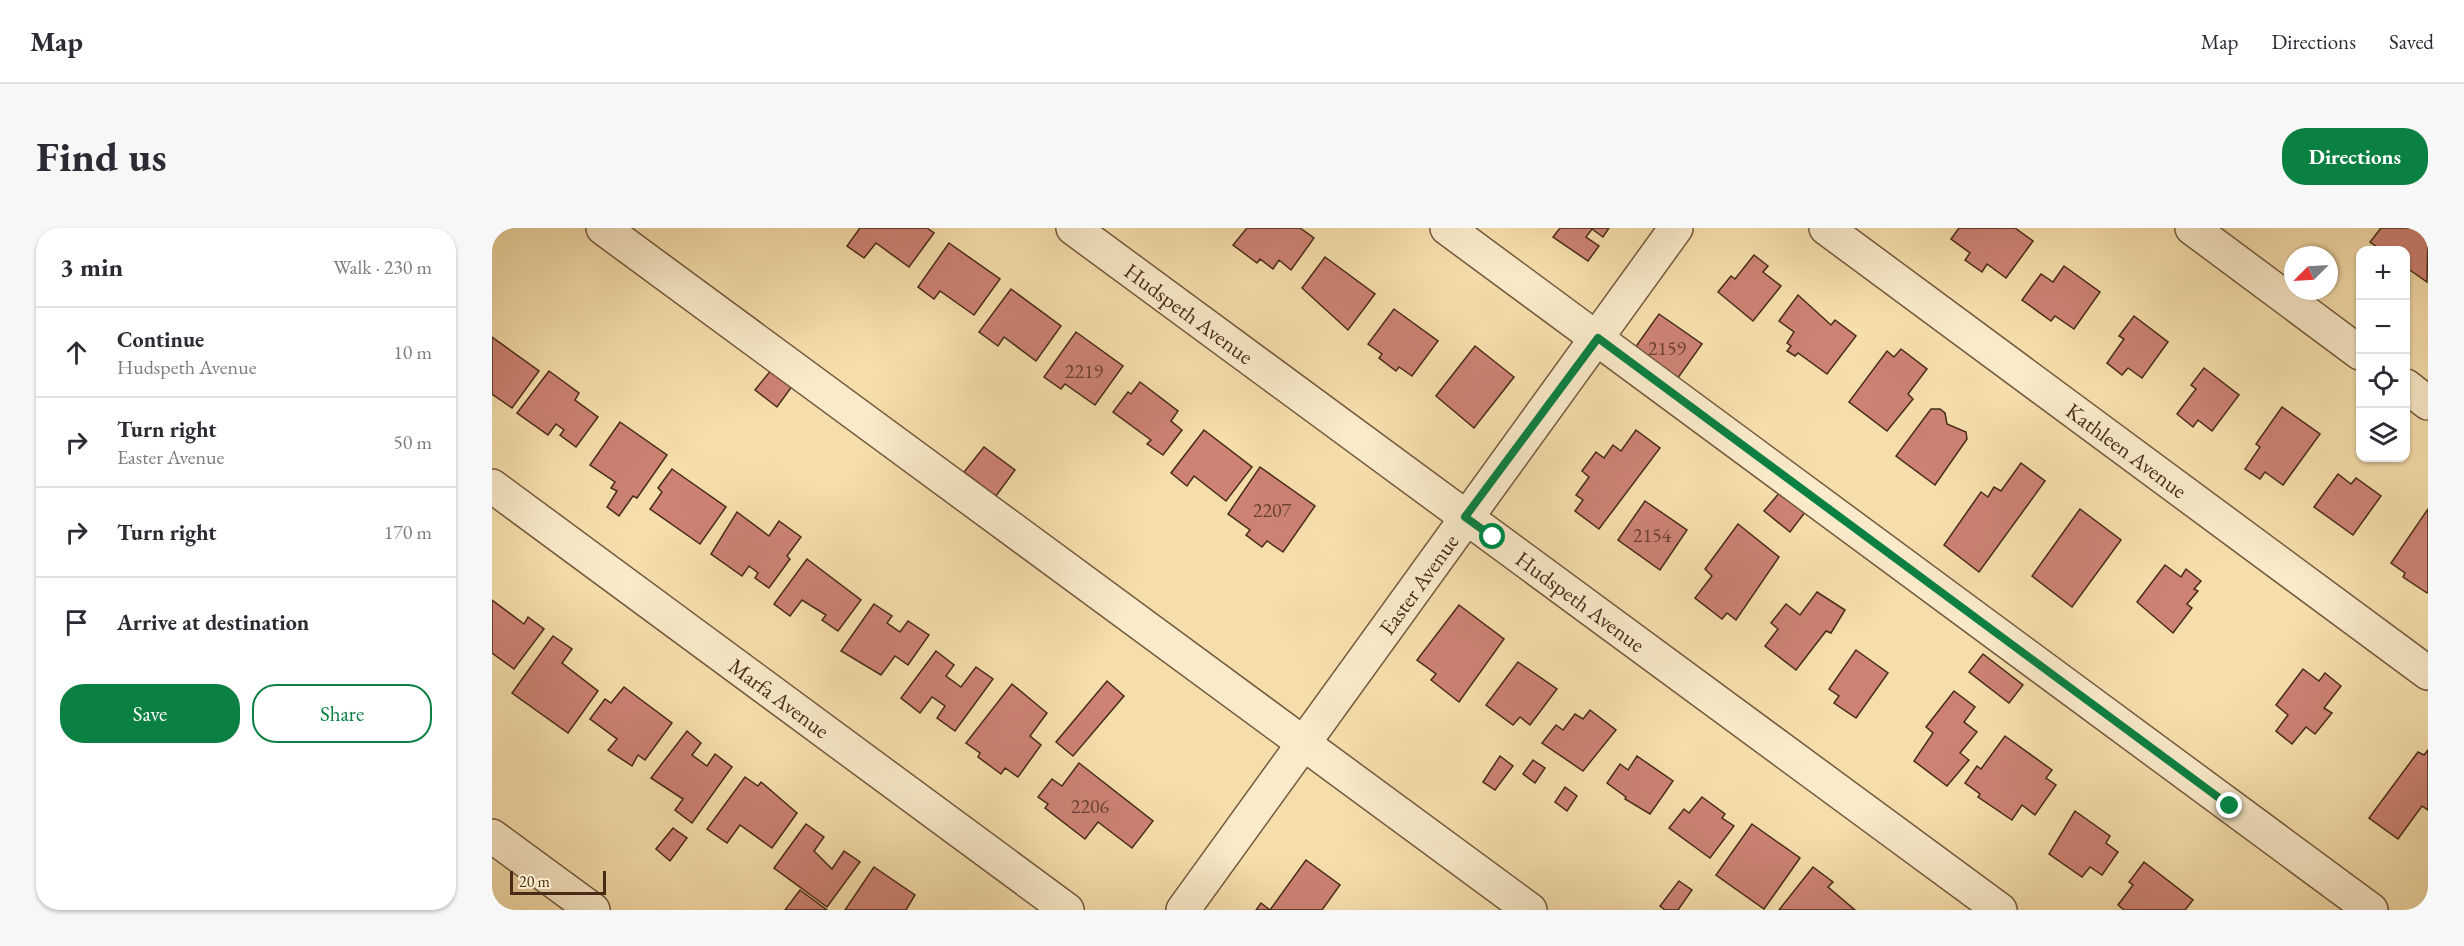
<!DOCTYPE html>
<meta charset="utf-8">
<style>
body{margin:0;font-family:"EB Garamond",serif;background:#f7f7f7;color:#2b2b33}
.controls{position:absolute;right:18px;top:18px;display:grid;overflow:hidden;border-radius:12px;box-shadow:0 2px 4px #0004}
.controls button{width:54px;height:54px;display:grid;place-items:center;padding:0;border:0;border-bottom:2px solid #e1e1e2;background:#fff;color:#2b2b33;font:30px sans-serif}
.compass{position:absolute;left:1792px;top:18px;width:54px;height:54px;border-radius:50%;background:#fff;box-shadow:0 2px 4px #0004;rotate:246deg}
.scale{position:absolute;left:18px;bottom:15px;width:96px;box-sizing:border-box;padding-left:6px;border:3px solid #472b17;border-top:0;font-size:16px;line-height:21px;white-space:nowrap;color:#472b17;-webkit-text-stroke:4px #f9eac9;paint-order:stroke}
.stop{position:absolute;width:18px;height:18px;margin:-14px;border:4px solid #0b8043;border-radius:50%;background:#fff}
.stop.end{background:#0b8043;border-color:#fff;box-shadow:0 2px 6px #0008}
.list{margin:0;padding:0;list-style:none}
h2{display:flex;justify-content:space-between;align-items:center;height:78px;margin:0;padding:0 24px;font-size:26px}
h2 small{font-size:20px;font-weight:400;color:#7c7c81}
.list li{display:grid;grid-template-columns:39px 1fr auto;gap:18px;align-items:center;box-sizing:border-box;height:90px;padding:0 24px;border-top:2px solid #e1e1e2}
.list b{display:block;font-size:22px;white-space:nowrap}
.list p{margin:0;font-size:20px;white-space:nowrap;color:#7c7c81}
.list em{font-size:20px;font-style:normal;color:#7c7c81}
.actions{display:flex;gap:12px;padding:18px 24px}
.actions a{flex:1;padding:14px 0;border:2px solid #0b8043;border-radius:24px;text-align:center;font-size:21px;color:#0b8043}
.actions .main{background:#0b8043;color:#fff}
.icon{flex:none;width:33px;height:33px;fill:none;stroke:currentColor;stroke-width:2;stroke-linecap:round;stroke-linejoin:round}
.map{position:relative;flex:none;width:1936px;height:682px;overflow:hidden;border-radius:24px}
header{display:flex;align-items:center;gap:36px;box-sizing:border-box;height:84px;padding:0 30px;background:#fff;border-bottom:2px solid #e1e1e2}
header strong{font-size:28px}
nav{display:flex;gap:33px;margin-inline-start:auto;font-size:21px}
.intro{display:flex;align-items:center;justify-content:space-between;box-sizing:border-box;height:144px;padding:0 36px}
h1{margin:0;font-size:42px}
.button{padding:15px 27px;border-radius:24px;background:#0b8043;color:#fff;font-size:21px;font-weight:700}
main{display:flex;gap:36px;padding:0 36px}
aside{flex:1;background:#fff;border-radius:24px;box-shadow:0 2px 4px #0004}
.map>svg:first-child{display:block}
.building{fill:#cd8274;stroke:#472b17;stroke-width:1.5}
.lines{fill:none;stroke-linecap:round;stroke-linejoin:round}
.minor-casing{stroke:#73583c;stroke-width:36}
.minor{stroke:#f9eac9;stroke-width:33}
.route{stroke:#0b8043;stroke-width:8}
.labels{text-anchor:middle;stroke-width:4.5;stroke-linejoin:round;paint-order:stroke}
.number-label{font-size:20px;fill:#68412e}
.street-label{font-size:22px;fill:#472b17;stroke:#f9eac9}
</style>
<header>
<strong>Map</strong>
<nav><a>Map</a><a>Directions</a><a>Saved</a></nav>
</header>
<div class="intro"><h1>Find us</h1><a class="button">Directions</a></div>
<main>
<aside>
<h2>3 min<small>Walk · 230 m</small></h2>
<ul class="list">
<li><svg class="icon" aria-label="ahead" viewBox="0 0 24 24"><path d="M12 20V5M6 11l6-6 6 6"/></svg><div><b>Continue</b><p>Hudspeth Avenue</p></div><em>10 m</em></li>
<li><svg class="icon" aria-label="right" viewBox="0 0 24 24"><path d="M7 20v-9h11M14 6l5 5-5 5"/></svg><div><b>Turn right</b><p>Easter Avenue</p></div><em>50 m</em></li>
<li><svg class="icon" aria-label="right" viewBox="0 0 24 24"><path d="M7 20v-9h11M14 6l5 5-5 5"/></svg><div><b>Turn right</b></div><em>170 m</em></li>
<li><svg class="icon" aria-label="arrive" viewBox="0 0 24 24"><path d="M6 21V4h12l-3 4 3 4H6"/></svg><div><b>Arrive at destination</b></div></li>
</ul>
<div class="actions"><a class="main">Save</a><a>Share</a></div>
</aside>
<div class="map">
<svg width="1936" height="682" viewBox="0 0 1936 682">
<rect width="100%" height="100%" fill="#f6deac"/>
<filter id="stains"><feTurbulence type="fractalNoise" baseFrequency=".00333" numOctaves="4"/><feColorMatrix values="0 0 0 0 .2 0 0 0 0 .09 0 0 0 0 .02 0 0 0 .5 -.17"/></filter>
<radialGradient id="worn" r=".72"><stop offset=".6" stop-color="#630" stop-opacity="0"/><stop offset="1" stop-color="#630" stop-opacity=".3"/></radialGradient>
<g class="building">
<polygon points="368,0 435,0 442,5 417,39 384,15 372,30 355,18"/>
<polygon points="755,0 808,0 822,10 799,42 787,32 781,41 768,31 765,35 741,17"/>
<polygon points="1068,0 1117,0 1111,9 1100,1 1094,9 1107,18 1096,33 1061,9"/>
<polygon points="1467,0 1523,0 1541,13 1514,50 1495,36 1490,44 1473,32 1478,25 1459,11"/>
<polygon points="1889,0 1936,0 1935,54 1915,40 1914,42 1914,22 1890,22 1878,14"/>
<polygon points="457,15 508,51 482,87 448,63 442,71 426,59"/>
<polygon points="1262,27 1276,38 1271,44 1289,58 1261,93 1226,64 1239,48 1243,51"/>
<polygon points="833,29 883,66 856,102 810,60"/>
<polygon points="1572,38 1608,64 1582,101 1563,88 1559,93 1530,72 1549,46 1561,54"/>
<polygon points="519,61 569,98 544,133 512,109 506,118 487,104"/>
<polygon points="1306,67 1339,97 1343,92 1364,108 1335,146 1306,125 1303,128 1295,123 1299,118 1295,115 1302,104 1287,93"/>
<polygon points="902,81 946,113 920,148 907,139 904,143 887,130 890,126 876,116"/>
<polygon points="1167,86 1210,116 1183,154 1140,124"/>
<polygon points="1642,88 1676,114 1650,150 1636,140 1630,147 1615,135 1632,111 1627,108"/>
<polygon points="584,104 631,138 603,177 573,156 569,161 552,149"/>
<polygon points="0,109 47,143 20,180 0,166"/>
<polygon points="983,118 1022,149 982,200 944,168"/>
<polygon points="1409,121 1435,141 1416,166 1421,171 1395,203 1357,174 1395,123 1402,129"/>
<polygon points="1712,140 1747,167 1720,203 1706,192 1701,199 1685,186 1704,161 1699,157"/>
<polygon points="280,141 301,157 285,179 263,162"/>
<polygon points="57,143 87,165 83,172 106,189 84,219 68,207 72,202 64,196 56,207 25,185"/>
<polygon points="648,154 686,183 679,193 690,202 671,227 655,216 659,212 621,184 636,164 639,166"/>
<polygon points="1790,179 1828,206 1791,257 1773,244 1768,251 1753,241 1768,219 1764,216"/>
<polygon points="1439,181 1448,181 1453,185 1455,196 1474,204 1475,211 1443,257 1404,228"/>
<polygon points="128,194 175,227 145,270 141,268 127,288 115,279 125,263 119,260 123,254 98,237"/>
<polygon points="712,202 760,239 734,273 702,248 695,258 679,245"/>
<polygon points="1144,202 1168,220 1107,301 1083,283 1091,272 1084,267 1097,249 1090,243 1104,224 1112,230 1121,217 1129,223"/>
<polygon points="492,219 523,242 504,268 472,244"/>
<polygon points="1529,235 1553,253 1487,344 1452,317 1489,264 1496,269 1502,259 1509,263"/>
<polygon points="768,239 823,278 791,324 775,313 770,319 754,307 758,302 736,286"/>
<polygon points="180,241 234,279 208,316 158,281 170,264 166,260"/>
<polygon points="1846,246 1859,256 1864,250 1889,268 1861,307 1822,279"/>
<polygon points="1289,263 1314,283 1298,304 1272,283"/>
<polygon points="1153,273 1195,302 1168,342 1126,312"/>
<polygon points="1588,281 1629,312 1580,379 1540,348"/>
<polygon points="1936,281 1936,363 1935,365 1911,349 1913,345 1899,335"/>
<polygon points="245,284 277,308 287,293 309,309 295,328 298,331 277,360 263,350 266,345 257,338 250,348 219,326"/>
<polygon points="1246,296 1287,329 1244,392 1235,385 1230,391 1203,370 1220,348 1213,341"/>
<polygon points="315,331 369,372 346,403 330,392 334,387 310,372 298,388 282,376"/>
<polygon points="1673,337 1689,349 1694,341 1709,353 1702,361 1706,363 1695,376 1700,380 1681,405 1645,374"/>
<polygon points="1325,364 1353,382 1339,405 1334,403 1304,442 1273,418 1286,401 1279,395 1294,376 1308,387"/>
<polygon points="0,372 32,396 36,389 52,401 22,441 0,425"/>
<polygon points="382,376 400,388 395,395 408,404 416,393 437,407 416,437 403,428 389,447 349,423"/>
<polygon points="967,377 1012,411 967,474 939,452 944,446 925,432"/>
<polygon points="61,408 80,421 70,435 106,463 76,505 20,465"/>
<polygon points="1364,422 1396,445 1364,490 1342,475 1347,468 1337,461"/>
<polygon points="444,423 462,437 454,448 469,459 484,439 501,451 463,503 445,490 453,478 440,469 428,485 409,470"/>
<polygon points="1491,426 1531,457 1517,475 1477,444"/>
<polygon points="1026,434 1065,461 1038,497 1028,489 1021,497 994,477"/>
<polygon points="1811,441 1827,453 1833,445 1849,458 1832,480 1840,485 1823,506 1814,499 1800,516 1784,503 1796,487 1784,477"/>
<polygon points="615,453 632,468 581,528 564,514"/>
<polygon points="520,456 555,485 538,508 549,517 526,549 513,540 509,546 486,529 488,525 474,515"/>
<polygon points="132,459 180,495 153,532 146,527 140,538 116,522 125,511 98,491 113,471 119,475"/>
<polygon points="1462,463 1483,479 1472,494 1485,504 1468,525 1477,532 1455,558 1422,533 1441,505 1434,499"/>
<polygon points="1098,482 1124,502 1091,543 1050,515 1064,497 1071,502 1083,486 1091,491"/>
<polygon points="195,503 209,515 200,527 215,538 223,526 240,539 200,595 183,582 191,571 159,550"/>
<polygon points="1513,508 1560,542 1554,550 1564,557 1543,587 1530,577 1520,592 1486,569 1488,566 1473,555 1485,538 1489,541"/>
<polygon points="1936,522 1936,582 1930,578 1906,611 1877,590 1926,524 1932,527"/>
<polygon points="1008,528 1021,538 1003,562 991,554"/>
<polygon points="1145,528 1181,553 1158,586 1133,571 1134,569 1115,555 1128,536 1136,542"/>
<polygon points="1041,532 1053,540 1043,555 1031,546"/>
<polygon points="587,535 661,593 640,620 606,594 593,611 553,580 556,576 546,569 560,551 570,558"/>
<polygon points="253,549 266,558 269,554 305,585 280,620 248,597 235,615 215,601"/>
<polygon points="1073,559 1085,568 1075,583 1063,574"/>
<polygon points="1210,569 1233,586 1230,590 1242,598 1218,630 1177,600 1192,581 1197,585"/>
<polygon points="1583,583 1618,608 1614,615 1626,624 1610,647 1598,639 1590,649 1557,626"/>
<polygon points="314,596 332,609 322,623 340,641 352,623 368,634 335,679 282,640"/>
<polygon points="1260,596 1308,630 1272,681 1224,647"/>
<polygon points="181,600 195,610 178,633 164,621"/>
<polygon points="814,632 848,657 830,682 764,682 769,675 778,682"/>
<polygon points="1652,634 1701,672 1693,682 1632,682 1626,677 1641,657 1637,654"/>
<polygon points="382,639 423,667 414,682 353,682"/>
<polygon points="1321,639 1341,654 1336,659 1363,682 1287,682"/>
<polygon points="1187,653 1200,662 1186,682 1173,682 1168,678"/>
<polygon points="308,662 335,682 293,682"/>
</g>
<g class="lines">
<g class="minor-casing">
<g id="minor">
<polyline points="111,0 1038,682"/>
<path id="s1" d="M581,0l927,682"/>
<polyline points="955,0 1879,682"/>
<path id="s2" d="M1334,0l602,445"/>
<polyline points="1700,0 1868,125"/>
<polyline points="1914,158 1936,175"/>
<path id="s3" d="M0,258l575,424"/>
<polyline points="0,608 101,682"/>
<path id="s4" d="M691,682l493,-682"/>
</g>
</g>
<use href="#minor" class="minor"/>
</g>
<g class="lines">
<polyline class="route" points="1001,309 973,289 1106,110 1738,578"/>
</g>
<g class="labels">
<g class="number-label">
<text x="1175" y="127">2159</text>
<text x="592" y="150">2219</text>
<text x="780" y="289">2207</text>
<text x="1160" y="314">2154</text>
<text x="598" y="585">2206</text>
</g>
<g class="street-label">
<text dy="8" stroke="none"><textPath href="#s1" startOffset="144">Hudspeth Avenue</textPath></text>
<text dy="8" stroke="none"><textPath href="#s2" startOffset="374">Kathleen Avenue</textPath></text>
<text dy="8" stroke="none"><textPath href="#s4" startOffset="402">Easter Avenue</textPath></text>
<text dy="8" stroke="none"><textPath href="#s1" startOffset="630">Hudspeth Avenue</textPath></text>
<text dy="8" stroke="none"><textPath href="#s3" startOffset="357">Marfa Avenue</textPath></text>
</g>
</g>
<rect width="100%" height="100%" filter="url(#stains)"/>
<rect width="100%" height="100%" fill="url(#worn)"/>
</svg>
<div class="controls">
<button>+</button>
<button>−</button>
<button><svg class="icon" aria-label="locate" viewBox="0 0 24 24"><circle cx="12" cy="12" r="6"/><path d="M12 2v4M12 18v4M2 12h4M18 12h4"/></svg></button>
<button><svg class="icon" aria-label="layers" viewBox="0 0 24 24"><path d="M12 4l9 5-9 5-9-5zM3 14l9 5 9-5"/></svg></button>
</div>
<svg class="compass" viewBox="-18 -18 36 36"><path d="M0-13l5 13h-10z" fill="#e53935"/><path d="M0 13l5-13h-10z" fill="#7c7c81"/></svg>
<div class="scale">20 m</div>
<div class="stop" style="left:1001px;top:309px"></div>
<div class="stop end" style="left:1738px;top:578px"></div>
</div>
</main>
